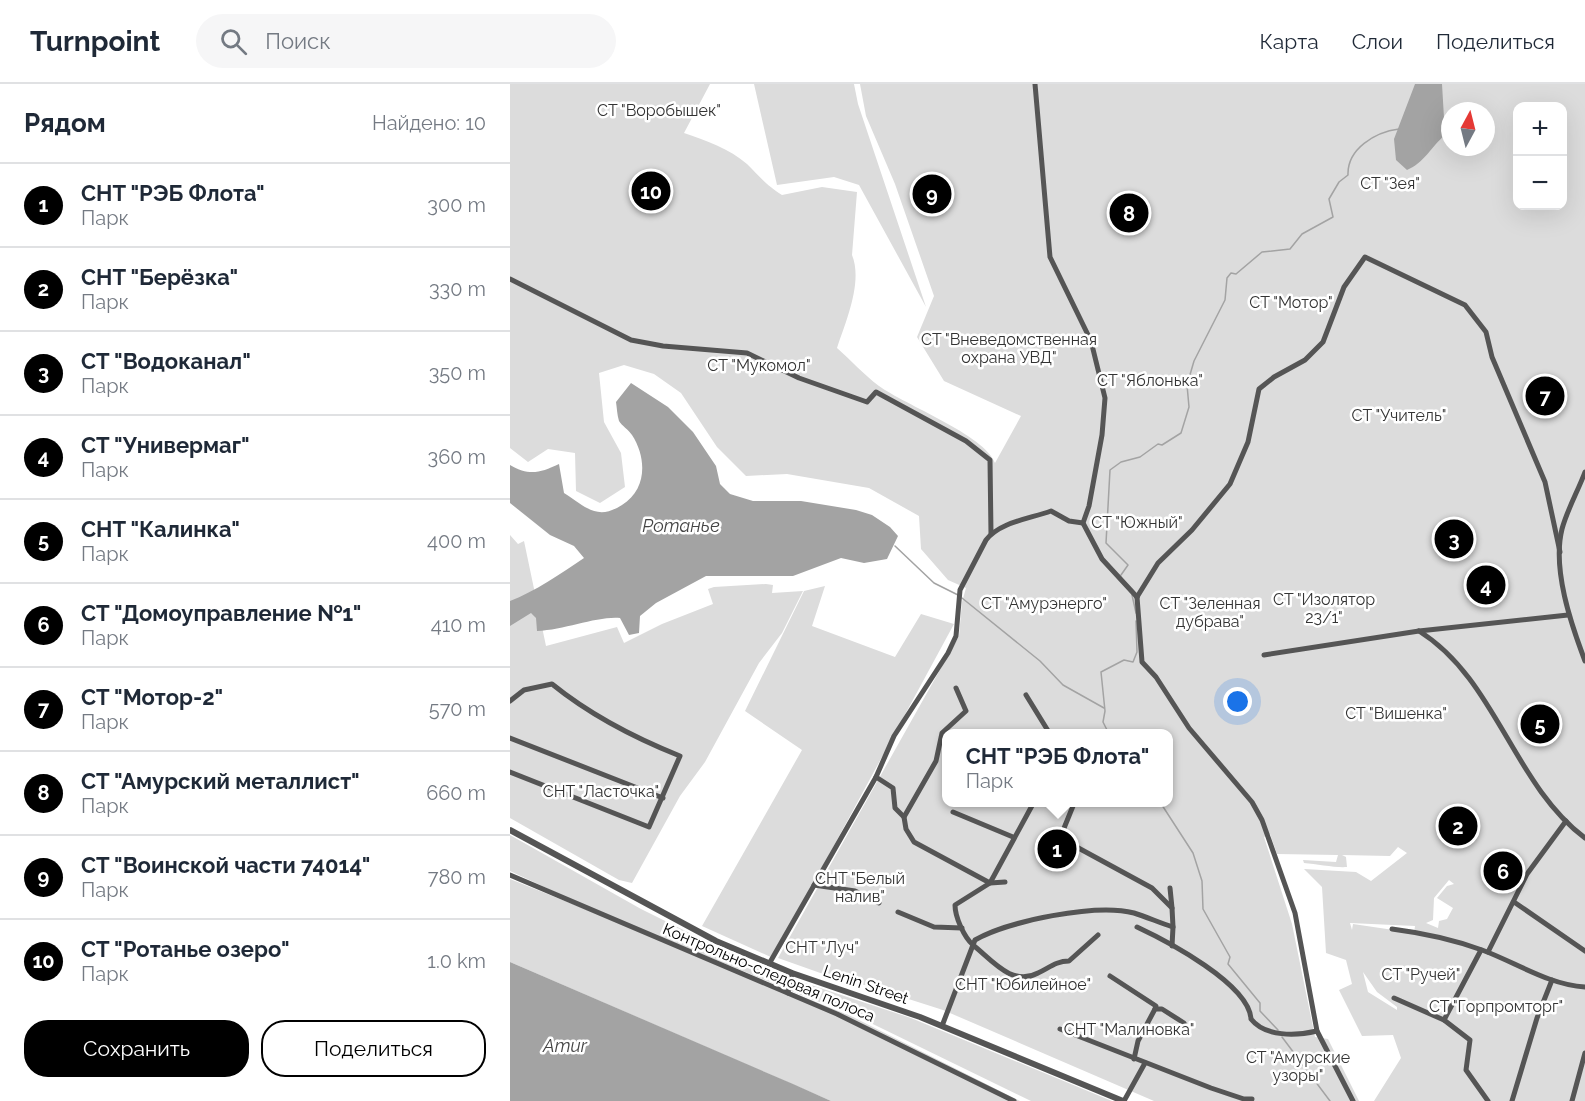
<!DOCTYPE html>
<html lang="ru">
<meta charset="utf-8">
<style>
body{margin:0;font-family:Raleway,sans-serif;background:#f6f6f7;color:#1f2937}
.controls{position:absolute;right:18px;top:18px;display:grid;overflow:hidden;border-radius:12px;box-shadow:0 6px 24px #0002}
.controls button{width:54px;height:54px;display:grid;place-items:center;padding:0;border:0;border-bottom:2px solid #e0e1e3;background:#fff;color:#1f2937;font:30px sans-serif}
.compass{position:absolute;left:931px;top:18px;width:54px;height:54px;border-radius:50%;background:#fff;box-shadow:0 6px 24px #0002;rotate:7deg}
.you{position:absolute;left:728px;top:618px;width:21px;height:21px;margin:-15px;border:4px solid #fff;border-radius:50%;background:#1a73e8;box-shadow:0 0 0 9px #1a73e833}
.badge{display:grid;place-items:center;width:39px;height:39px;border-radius:50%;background:#000;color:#fff;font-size:20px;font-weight:700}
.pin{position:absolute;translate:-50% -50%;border:3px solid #fff;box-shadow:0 2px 6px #0006}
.popup{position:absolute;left:432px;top:645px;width:231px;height:78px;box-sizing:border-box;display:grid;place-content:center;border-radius:12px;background:#fff;filter:drop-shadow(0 2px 4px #0005);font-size:20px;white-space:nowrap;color:#747a83}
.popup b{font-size:22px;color:#1f2937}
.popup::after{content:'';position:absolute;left:50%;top:100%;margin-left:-12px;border:12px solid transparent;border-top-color:#fff}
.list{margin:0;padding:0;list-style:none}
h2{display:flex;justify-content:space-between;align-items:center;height:78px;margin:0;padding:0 24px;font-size:26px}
h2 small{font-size:20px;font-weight:400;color:#747a83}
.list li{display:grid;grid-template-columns:39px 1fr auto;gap:18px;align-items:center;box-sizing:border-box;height:84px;padding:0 24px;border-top:2px solid #e0e1e3}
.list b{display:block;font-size:22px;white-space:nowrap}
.list p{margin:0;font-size:20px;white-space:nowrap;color:#747a83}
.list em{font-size:20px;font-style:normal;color:#747a83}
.actions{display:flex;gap:12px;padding:18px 24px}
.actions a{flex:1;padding:14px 0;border:2px solid #000;border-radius:24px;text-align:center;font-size:21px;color:#000}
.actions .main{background:#000;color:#fff}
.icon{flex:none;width:33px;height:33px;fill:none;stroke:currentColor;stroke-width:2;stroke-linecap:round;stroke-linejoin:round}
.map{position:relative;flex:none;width:1075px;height:1017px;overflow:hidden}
header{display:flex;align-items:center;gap:36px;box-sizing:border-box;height:84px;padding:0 30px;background:#fff;border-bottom:2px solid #e0e1e3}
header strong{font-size:28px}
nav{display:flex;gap:33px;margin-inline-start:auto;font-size:21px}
.search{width:420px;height:54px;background:#f6f6f7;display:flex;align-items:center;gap:15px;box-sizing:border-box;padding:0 21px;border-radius:33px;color:#747a83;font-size:22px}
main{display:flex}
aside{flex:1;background:#fff}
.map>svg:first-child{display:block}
.green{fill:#dcdcdc;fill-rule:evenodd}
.water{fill:#a3a3a3}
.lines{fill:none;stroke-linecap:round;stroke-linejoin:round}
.stream{stroke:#a3a3a3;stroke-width:1.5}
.minor{stroke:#555;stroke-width:5}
.tertiary{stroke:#555;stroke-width:6}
.labels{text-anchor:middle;stroke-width:5;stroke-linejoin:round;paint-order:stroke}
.park-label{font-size:16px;fill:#333;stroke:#fff}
.street-label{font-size:16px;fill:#000;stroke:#fff}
.water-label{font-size:18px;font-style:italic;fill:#444;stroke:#fff}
</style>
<header>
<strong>Turnpoint</strong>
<div class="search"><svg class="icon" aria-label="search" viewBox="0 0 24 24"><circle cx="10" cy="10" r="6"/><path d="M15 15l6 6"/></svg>Поиск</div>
<nav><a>Карта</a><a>Слои</a><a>Поделиться</a></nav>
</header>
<main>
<aside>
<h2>Рядом<small>Найдено: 10</small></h2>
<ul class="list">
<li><span class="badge">1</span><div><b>СНТ &quot;РЭБ Флота&quot;</b><p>Парк</p></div><em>300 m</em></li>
<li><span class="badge">2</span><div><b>СНТ &quot;Берёзка&quot;</b><p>Парк</p></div><em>330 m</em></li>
<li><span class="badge">3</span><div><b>СТ &quot;Водоканал&quot;</b><p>Парк</p></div><em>350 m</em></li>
<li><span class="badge">4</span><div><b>СТ &quot;Универмаг&quot;</b><p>Парк</p></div><em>360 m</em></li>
<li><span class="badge">5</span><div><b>СНТ &quot;Калинка&quot;</b><p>Парк</p></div><em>400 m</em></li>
<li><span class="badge">6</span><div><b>СТ &quot;Домоуправление №1&quot;</b><p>Парк</p></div><em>410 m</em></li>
<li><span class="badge">7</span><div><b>СТ &quot;Мотор-2&quot;</b><p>Парк</p></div><em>570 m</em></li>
<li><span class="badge">8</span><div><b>СТ &quot;Амурский металлист&quot;</b><p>Парк</p></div><em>660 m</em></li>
<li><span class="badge">9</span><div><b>СТ &quot;Воинской части 74014&quot;</b><p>Парк</p></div><em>780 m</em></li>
<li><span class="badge">10</span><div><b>СТ &quot;Ротанье озеро&quot;</b><p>Парк</p></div><em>1.0 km</em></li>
</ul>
<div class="actions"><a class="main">Сохранить</a><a>Поделиться</a></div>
</aside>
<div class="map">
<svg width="1075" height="1017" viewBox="0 0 1075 1017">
<rect width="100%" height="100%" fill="#fff"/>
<g class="green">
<path d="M0,0h200l-26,49c21,7 46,16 63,31 13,13 19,21 35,31l40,-8 35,5 -5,63c11,27 -6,66 -15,93 14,12 27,27 42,38 26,19 106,49 116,77l26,-47 -77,-35 -27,-44 17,-41 -39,-112 -29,-68 -6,-32h725v1017h-211l27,-43 -8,-23 -31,1 -23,-46 13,-6 -6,-24 -20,-7 -4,-66 -18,-18 52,3 15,9 36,-28 -9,-6 -8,9 -48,-1 4,2 1,10c-11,1 -30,-3 -43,-4l-1,-3 33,2 2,-7 -61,-1 -7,-20 -6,3 28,87 23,113 13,2 31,62h-205l-211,-91 -116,-37 -1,2 -48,-17 181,-322 3,-34 4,-14 -18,-8 -27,-31 -2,-33 -50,-28 -82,-14 -41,2 -29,-29 -36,-54 -27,-19 -30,-9 -25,8 5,49 17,31 4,34 -25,16 -24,-12 -1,-38 -27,-4 -20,13 -18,-14zM1008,22h44v100h-44zM940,27h36v36h-36zM436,650h222v68h-222zM939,796l5,4 -7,2 -10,12 16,10 -6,11 -8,2 -1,7 -12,-5 7,-3 1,-22zM840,839l65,3 -1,7 -61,-9 -1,6zM853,888l14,20 20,15v3l-29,-18z"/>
<polygon points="244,0 344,0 348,20 416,223 349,101 324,93 267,101"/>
<polygon points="0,451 8,460 14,457 36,562 107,543 114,559 152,540 203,520 198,505 204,503 256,500 263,501 262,509 293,507 272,549 249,579 195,678 170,712 122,799 109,796 0,734"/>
<polygon points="315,502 302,542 385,573 411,530 444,540 263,874 192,842 292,666 235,627 294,507"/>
<polygon points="0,751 131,825 250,884 401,934 602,1017 521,1017 332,925 303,916 73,821 0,787"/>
<polygon points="0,795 341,932 510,1017 321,1017 0,878"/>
</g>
<g class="water">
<path d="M905,0h27l3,51c-14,12 -21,28 -38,35l-11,-10 -2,-21z"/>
<path d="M121,299l37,24 25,25 23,34 4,18 10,10 23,7h48l55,9 16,5 18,12 8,9 -11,23 -23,4 -23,-5 -48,18h-87l-50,27 -16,13 -1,17 -10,2 -9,-17c-23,-2 -55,12 -83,13l-1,-13 -5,-5 -21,13v-25c24,-9 52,-28 74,-43l-10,-12 -24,-11 -40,-32v-38c19,11 30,8 49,-1l5,29c22,14 33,28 58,12 25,-15 25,-47 10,-70 -4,-6 -10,-9 -13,-14 -2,-6 -2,-13 -3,-19z"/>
<polygon points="0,878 283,1000 321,1017 0,1017"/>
</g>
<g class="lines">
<g class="stream">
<polyline points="385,462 424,499 448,511"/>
<path d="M611,491l7,-10 -22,-22 4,-73 11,-8 19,-5 18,-13 4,1 19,-12 8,-26 -2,-22 7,-24 31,-61 2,-22 4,-5 5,1 26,-22 28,-3 12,-15 31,-17 -4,-18 10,-17 9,-7c-1,-26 27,-43 51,-46"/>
<polyline points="622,511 626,529"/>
<polyline points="452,514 530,577 553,601 594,624"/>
<polyline points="599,650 593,638 595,627 591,588 614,576 623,578 627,568 626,537"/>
<polyline points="650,718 683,769 692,797 693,825 720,873 718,880 750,919 750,927 768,946"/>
<polyline points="772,953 820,1017"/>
</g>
<g class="minor">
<polyline points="525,0 540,173 581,257 595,314 592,351 579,422 573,439 592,475 627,513"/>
<polyline points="0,195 121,256 153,262 237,269 289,294 357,318 366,308 456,357 480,376 481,450"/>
<path d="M1075,388c-7,19 -18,38 -23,57 -10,40 9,95 23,132"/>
<polyline points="627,513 648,479 682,446 720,400 738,358 749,305 764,293 795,276 813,258 834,203 855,173 955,221 976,248 982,273 1035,398 1050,468"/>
<polyline points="627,513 632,578 646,593 679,644 742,718 752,736 785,829 807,947 843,1017"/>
<path d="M909,547c77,48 94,153 166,207"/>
<polyline points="754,571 909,547 1058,531"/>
<polyline points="516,611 540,650"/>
<path d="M0,617l14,-11 28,-6c37,30 83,54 128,72l-31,71 -139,-55"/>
<polyline points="0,654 153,714"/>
<polyline points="366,693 383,704 385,724 394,733 396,745 404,758 480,799 495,798"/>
<path d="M524,718l-44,81 -35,22c0,12 9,32 18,40l2,-5c33,-19 121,-37 159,-27 13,4 26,10 39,14l-1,19"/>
<polyline points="556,718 563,722 550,754 642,804 662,824 663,843"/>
<polyline points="443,728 503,753"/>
<polyline points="394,733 426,677 432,649 456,627 446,604"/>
<polyline points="0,791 327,930 504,1017"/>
<polyline points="304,801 345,807 369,819"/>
<polyline points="660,804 662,824"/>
<polyline points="1004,818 1075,867"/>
<polyline points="388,828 424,843 452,844"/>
<path d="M627,843c30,14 112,57 114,92 14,18 45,17 66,12"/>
<path d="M882,845c31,4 60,10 90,21 33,12 67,35 103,37"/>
<polyline points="978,868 1017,790 1056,737"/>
<path d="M259,880l107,-187 18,-41 54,-83 8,-17 4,-46 26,-50c14,-18 43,-21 65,-29l18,10 14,2"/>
<polyline points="600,892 646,922 645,925"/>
<polyline points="278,909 282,889"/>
<polyline points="884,914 934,936 960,956 956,986 978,1017"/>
<polyline points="934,936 971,866"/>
<path d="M432,942l31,-81c19,15 39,42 65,28 11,-5 18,-12 31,-12l29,-26"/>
<polyline points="550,945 701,1004 734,1015 742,1015"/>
<polyline points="624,975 628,957 645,925 652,925 674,939"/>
<polyline points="614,1017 635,979"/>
<polyline points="1002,1017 1027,934 1042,896"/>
<polyline points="1062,1017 1075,969"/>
</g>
<polyline class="tertiary" points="0,746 206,857 282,889 410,933 613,1017"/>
</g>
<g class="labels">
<g class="park-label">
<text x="149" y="32">СТ "Воробышек"</text>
<text x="880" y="105">СТ "Зея"</text>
<text x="781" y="224">СТ "Мотор"</text>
<text x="499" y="261">СТ "Вневедомственная<tspan x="499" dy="18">охрана УВД"</tspan></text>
<text x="249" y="287">СТ "Мукомол"</text>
<text x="640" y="302">СТ "Яблонька"</text>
<text x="889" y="337">СТ "Учитель"</text>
<text x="627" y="444">СТ "Южный"</text>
<text x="814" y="521">СТ "Изолятор<tspan x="814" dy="18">23/1"</tspan></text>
<text x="534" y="525">СТ "Амурэнерго"</text>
<text x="700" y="525">СТ "Зеленная<tspan x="700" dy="18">дубрава"</tspan></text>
<text x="886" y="635">СТ "Вишенка"</text>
<text x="91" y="713">СНТ "Ласточка"</text>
<text x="350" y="800">СНТ "Белый<tspan x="350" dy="18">налив"</tspan></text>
<text x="312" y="869">СНТ "Луч"</text>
<text x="911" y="896">СТ "Ручей"</text>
<text x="513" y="906">СНТ "Юбилейное"</text>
<text x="986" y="928">СТ "Горпромторг"</text>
<text x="619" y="951">СНТ "Малиновка"</text>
<text x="788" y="979">СТ "Амурские<tspan x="788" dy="18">узоры"</tspan></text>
</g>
<g class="street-label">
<text transform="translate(259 888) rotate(23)" y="6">Контрольно-следовая полоса</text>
<text transform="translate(356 900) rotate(19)" y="6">Lenin Street</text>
</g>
<g class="water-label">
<text x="171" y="448">Ротанье</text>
<text x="55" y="968">Amur</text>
</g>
</g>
</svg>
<div class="controls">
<button>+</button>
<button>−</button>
</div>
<svg class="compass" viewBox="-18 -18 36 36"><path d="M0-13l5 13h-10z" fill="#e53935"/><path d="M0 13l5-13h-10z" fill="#747a83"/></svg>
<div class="you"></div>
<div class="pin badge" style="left:547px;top:765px">1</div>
<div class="popup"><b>СНТ &quot;РЭБ Флота&quot;</b>Парк</div>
<div class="pin badge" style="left:948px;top:742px">2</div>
<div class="pin badge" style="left:944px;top:455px">3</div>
<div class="pin badge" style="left:976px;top:501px">4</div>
<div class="pin badge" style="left:1030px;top:640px">5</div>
<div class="pin badge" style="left:993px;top:787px">6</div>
<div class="pin badge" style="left:1035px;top:312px">7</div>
<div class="pin badge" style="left:619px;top:129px">8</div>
<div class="pin badge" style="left:422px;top:110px">9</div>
<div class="pin badge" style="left:141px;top:107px">10</div>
</div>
</main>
